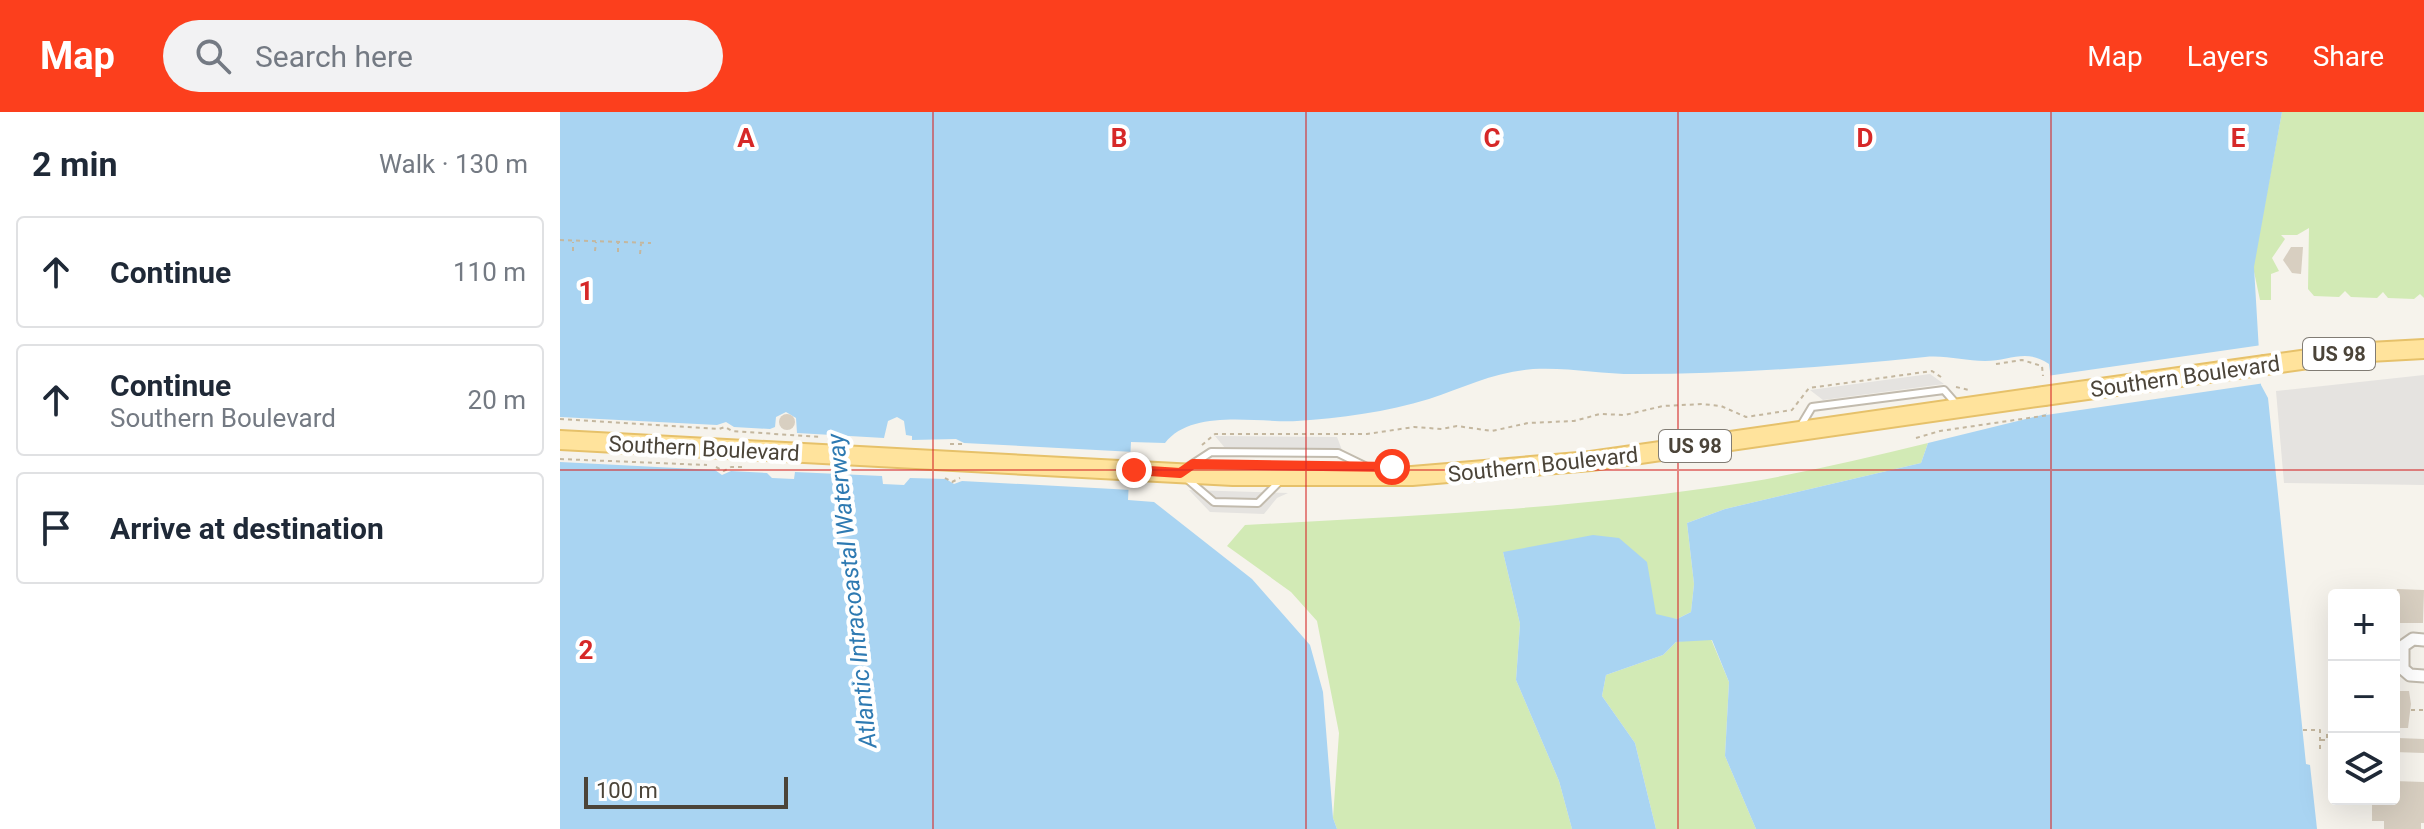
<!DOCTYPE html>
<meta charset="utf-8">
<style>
body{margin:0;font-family:Roboto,sans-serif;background:#f2f2f3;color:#1f2937}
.controls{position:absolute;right:24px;bottom:24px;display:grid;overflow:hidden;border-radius:8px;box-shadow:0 8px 32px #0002}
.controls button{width:72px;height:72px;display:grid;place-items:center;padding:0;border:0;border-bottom:2px solid #e0e1e3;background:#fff;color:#1f2937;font:40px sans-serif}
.scale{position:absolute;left:24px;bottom:20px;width:204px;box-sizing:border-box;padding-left:8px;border:4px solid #4b4439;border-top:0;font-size:22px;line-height:28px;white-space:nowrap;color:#4b4439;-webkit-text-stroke:6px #fff;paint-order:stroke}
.stop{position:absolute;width:24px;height:24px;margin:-18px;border:6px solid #fc3f1d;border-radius:50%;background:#fff}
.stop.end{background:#fc3f1d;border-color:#fff;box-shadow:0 2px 8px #0008}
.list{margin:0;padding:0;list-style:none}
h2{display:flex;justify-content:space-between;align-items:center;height:104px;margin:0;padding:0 32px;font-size:34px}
h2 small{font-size:26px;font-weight:400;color:#747a83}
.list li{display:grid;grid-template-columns:52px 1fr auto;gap:24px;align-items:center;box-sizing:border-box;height:112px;margin:0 16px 16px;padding:0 16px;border:2px solid #e0e1e3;border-radius:8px}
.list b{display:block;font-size:30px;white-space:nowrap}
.list p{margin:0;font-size:26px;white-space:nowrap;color:#747a83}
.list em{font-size:26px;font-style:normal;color:#747a83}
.icon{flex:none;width:44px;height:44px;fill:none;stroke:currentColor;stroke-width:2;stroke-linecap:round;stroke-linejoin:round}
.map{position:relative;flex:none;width:1864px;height:717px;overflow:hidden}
header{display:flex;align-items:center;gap:48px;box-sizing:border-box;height:112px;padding:0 40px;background:#fc3f1d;color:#fff}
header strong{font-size:38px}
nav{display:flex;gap:44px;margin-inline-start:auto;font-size:28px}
.search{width:560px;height:72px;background:#f2f2f3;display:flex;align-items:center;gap:20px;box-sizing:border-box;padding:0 28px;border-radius:44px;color:#747a83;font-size:30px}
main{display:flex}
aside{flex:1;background:#fff}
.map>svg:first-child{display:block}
.green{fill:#d2eab5}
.parking{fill:#e5e3e0}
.water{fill:#a9d4f2}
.pier{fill:#f6f3ec}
.building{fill:#d8cfc1}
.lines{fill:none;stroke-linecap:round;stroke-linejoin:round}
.lane-casing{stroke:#c2bbae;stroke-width:10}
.street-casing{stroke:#c2bbae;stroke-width:15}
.primary-casing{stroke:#e6c16a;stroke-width:22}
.path{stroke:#c4b79f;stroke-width:2;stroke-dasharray:4 4;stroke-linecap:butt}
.lane{stroke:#fff;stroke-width:6}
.street{stroke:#fff;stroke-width:11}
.primary{stroke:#ffe39c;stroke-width:18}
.primary-bridge-casing{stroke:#e6c16a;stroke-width:22;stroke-linecap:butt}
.primary-bridge{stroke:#ffe39c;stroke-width:18}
.route{stroke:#fc3f1d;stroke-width:10}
.grid{fill:none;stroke:#d62828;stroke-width:2;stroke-opacity:0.55}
.labels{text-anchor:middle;stroke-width:8;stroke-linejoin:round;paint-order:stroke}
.shield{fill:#fff;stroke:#817c74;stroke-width:2}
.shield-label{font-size:20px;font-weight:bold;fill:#4b4439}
.street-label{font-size:22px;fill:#4b4439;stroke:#fff}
.water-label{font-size:24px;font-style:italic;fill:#2e7ab2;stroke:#fff}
.grid-label{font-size:26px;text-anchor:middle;font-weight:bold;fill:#d62828;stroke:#fff;stroke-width:8;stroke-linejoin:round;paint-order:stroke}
</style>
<header>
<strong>Map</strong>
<div class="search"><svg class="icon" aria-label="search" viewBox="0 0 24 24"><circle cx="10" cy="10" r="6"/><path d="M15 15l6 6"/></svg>Search here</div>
<nav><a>Map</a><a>Layers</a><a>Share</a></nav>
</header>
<main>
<aside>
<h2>2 min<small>Walk · 130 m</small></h2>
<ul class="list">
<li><svg class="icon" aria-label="ahead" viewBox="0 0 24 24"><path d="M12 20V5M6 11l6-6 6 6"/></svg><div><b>Continue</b></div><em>110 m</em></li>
<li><svg class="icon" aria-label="ahead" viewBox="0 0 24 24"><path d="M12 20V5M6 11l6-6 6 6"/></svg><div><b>Continue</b><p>Southern Boulevard</p></div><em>20 m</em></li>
<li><svg class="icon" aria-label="arrive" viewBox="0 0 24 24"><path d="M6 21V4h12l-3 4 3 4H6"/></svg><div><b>Arrive at destination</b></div></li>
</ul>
</aside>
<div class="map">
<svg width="1864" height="717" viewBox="0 0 1864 717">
<rect width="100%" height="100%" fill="#f6f3ec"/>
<g class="green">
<polygon points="1722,0 1864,0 1864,186 1860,182 1854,187 1828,186 1823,180 1817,186 1791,185 1785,179 1779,185 1754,184 1748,177 1749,116 1737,123 1721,123 1725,127 1712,146 1719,159 1711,162 1711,188 1700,188 1693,155"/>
<path d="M1368,331l-7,20 -196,46 -38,14 7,61 -3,28 -14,7 -15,-1 -159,-66 17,72 -4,56 43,101 13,48h-235l-4,-11 6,-85 -22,-112 -26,-29 -64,-46 18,-21c168,-9 338,-17 504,-43 60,-10 120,-25 179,-39z"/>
<polygon points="1135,527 1151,527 1169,570 1165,644 1196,717 1096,717 1075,631 1042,584 1046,563 1103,543 1116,530"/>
</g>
<g class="parking">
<polygon points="1370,262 1384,272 1263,288 1250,278"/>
<polygon points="1864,263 1864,373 1724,371 1716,279"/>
<polygon points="655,324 777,325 782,338 665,336"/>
<polygon points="629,378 728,381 717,386 704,402 650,400"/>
</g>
<path class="water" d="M0,0h1722l-28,155 7,118 7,13 38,366 4,1 7,64h-561l-31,-73 4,-74 -17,-42 -36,2 -13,13 -57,20 -4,21 33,47 21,86h-84l-13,-48 -43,-101 4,-56 -17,-72 90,-17 26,3 28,24 9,52 21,5 14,-7 3,-28 -7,-61 38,-14 196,-46 7,-20 118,-29 8,-11 -5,-39c-23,-16 -39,-3 -64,-3 -20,0 -39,-6 -60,-4 -98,10 -191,17 -290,17 -34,0 -68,-7 -102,-5 -39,3 -68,18 -104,30 -42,13 -89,19 -132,22 -39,2 -105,-13 -132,22l-34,-1 -3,58 26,2 98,77 58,66 13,47 10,126 4,11h-777z"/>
<g class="pier">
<polygon points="1702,233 1705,271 1486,303 1490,290 1487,264"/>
<polygon points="226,300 236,306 237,321 324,326 328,309 337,305 344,309 346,323 352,324 352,328 396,327 404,331 574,340 572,378 402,369 394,372 386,367 350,366 344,373 323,372 322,364 235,360 234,367 212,366 207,361 171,359 162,363 155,358 0,350 0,305 157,313 166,310 174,315 210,317 215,315 216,305"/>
</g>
<g class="building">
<polygon points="1731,135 1743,135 1741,162 1732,161 1723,148"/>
<circle cx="227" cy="310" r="8"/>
<polygon points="1837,477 1864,478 1863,511 1835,511"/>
<polygon points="1834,579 1849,579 1851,592 1848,616 1838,616 1838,626 1864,627 1864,641 1834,640"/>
<polygon points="1834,669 1864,670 1864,711 1861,711 1861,717 1824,717 1824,709 1812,709 1812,693 1775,692 1775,687 1834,687"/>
</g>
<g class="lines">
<g class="lane-casing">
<g id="lane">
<polyline points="1240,315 1252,295 1384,278 1398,294"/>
<polyline points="628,355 651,340 778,341 813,358"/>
<polyline points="627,367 654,390 698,391 722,367"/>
</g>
</g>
<g class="street-casing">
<polyline id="street" points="1864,528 1853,527 1843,534 1843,557 1850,563 1864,564"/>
</g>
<g class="primary-casing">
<g id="primary">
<polyline points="1705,253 1791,241 1864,237"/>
<polyline points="0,328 673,364 852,364 1031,349 1484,284"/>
</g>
</g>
<g class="path">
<polyline points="0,128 91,131"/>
<polyline points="13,139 13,130"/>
<polyline points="35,139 36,130"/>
<polyline points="58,140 58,131"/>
<polyline points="80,142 81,132"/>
<polyline points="1436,252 1462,248 1482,254 1483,264"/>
<polyline points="1396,275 1409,278"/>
<polyline points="0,307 159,317 165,315 172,319 260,325"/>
<polyline points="1356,326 1380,319 1489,303"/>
<polyline points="390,332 402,332"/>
<polyline points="642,333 655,322 807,322 854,315 882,317 897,314 932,319 968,311 1014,309 1040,302 1065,303 1103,294 1142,292 1161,294 1186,305 1232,298 1249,276 1372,259 1384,267"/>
<polyline points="0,347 147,353"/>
<polyline points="156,355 164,359 171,355 183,355"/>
<polyline points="385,366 392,370 400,366"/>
<polyline points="1851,598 1864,598"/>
<polyline points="1769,608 1774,608"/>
<polyline points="1743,618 1760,618 1760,639"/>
<polyline points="1761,628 1767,628 1767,619 1774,619"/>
</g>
<use href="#lane" class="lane"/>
<use href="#street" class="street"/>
<use href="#primary" class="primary"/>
<g class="primary-bridge-casing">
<polyline id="primary-bridge" points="1484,284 1705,253"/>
</g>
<use href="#primary-bridge" class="primary-bridge"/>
</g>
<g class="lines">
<polyline class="route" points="574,358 620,361 633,352 832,355"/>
</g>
<path class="grid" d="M373,0v717M746,0v717M1118,0v717M1491,0v717M0,358h1864"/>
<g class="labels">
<g class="shield">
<rect x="1743" y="226" width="72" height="32" rx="6"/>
<rect x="1099" y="318" width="72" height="32" rx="6"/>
</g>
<g class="shield-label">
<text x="1779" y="249">US 98</text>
<text x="1135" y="341">US 98</text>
</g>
<g class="street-label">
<text transform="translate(1625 264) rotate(-8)" y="8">Southern Boulevard</text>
<text transform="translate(144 336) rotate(3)" y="8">Southern Boulevard</text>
<text transform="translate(983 352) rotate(-6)" y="8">Southern Boulevard</text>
</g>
<g class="water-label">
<text transform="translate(292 479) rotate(-96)" y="8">Atlantic Intracoastal Waterway</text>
</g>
</g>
<g class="grid-label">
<text x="186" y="35">A</text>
<text x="559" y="35">B</text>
<text x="932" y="35">C</text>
<text x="1305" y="35">D</text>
<text x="1678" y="35">E</text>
<text x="26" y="188">1</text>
<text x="26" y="547">2</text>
</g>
</svg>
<div class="controls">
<button>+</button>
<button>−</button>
<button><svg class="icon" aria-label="layers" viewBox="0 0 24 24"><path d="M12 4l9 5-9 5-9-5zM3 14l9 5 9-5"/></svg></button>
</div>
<div class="scale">100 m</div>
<div class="stop" style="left:832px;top:355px"></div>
<div class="stop end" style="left:574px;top:358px"></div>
</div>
</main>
